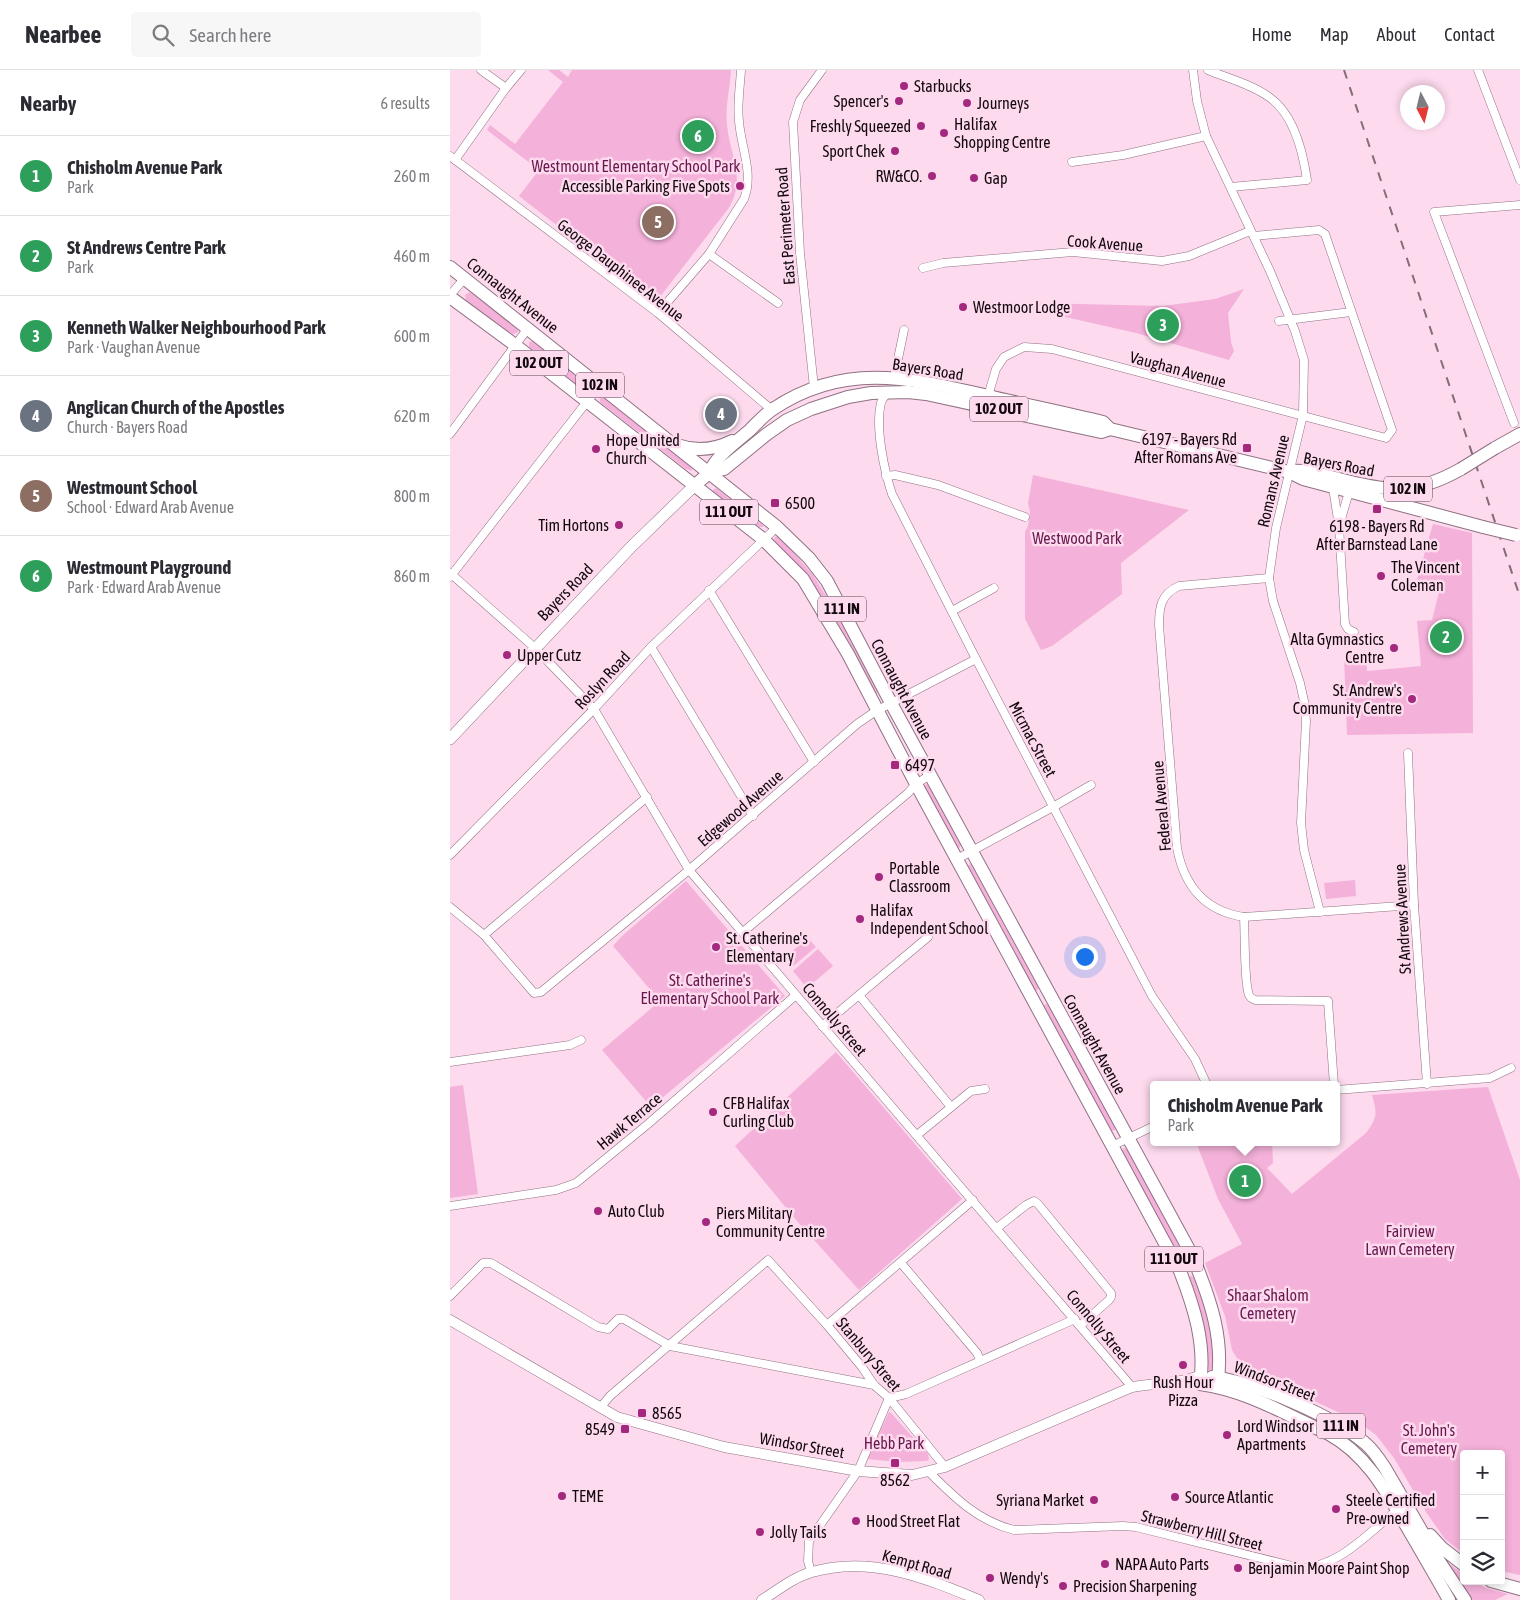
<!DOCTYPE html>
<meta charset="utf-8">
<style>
body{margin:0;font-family:"Asap Condensed",sans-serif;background:#f7f7f7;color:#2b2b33}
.controls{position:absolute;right:15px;bottom:15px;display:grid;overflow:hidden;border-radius:5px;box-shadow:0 2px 8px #0003}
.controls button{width:45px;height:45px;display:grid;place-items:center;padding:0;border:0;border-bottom:1px solid #e1e1e2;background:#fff;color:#2b2b33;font:25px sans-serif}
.compass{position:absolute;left:950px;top:15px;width:45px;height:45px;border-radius:50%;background:#fff;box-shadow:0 2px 8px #0003;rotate:173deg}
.you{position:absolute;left:634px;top:886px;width:18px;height:18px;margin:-12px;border:4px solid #fff;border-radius:50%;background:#1a73e8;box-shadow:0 0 0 8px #1a73e833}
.badge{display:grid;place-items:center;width:32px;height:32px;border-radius:50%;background:#a3287e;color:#fff;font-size:16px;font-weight:700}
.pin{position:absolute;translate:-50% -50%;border:2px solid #fff;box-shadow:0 1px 5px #0006}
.popup{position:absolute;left:700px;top:1011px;width:190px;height:65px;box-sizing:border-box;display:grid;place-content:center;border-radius:5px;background:#fff;filter:drop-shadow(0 1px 4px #0005);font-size:16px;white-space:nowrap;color:#7c7c81}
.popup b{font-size:19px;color:#2b2b33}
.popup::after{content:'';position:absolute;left:50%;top:100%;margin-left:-10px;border:10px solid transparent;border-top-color:#fff}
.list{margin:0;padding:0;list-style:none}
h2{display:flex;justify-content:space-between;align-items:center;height:65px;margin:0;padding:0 20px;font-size:21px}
h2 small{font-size:16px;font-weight:400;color:#7c7c81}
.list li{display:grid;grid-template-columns:32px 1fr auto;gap:15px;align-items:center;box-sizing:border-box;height:80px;padding:0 20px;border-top:1px solid #e1e1e2}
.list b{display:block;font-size:19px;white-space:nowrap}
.list p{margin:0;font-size:16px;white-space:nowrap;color:#7c7c81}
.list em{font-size:16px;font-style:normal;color:#7c7c81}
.icon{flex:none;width:28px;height:28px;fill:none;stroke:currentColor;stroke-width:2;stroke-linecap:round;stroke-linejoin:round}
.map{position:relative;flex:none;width:1070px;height:1530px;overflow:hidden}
header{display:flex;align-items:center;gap:30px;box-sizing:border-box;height:70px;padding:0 25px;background:#fff;border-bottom:1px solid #e1e1e2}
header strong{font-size:24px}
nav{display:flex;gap:28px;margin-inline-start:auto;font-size:18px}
.search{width:350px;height:45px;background:#f7f7f7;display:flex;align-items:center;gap:12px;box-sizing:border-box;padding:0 18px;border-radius:5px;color:#7c7c81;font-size:19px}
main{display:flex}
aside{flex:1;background:#fff}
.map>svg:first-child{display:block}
.green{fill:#f4b1d9}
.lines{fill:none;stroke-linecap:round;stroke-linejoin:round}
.minor-casing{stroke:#907183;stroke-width:9}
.tertiary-casing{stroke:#907183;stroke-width:11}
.secondary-casing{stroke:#907183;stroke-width:12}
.primary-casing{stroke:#907183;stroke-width:14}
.minor{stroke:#fff;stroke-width:8}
.tertiary{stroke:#fff;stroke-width:10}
.secondary{stroke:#fff;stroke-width:11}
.primary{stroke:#fff;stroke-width:12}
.rail{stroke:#836d79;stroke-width:2;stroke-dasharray:9 9;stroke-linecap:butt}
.primary-bridge-casing{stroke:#907183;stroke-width:14;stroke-linecap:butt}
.primary-bridge{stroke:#fff;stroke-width:12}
.poi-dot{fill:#a3287e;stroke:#fddaee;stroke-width:2}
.labels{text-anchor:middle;stroke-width:5;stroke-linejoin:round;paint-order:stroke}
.shield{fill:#fddaee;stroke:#584751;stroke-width:1}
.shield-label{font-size:15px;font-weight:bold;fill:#12080e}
.poi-label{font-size:16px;fill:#12080e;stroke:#fddaee;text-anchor:start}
.park-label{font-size:16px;fill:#68184f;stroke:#fddaee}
.street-label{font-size:16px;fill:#12080e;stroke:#fddaee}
</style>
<header>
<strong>Nearbee</strong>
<div class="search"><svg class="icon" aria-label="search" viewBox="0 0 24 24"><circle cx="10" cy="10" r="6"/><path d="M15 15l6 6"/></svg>Search here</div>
<nav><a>Home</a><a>Map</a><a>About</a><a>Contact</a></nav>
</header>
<main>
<aside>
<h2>Nearby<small>6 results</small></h2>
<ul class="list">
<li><span class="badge" style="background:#2e9e5b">1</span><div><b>Chisholm Avenue Park</b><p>Park</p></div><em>260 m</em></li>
<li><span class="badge" style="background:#2e9e5b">2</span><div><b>St Andrews Centre Park</b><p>Park</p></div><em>460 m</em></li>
<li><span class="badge" style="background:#2e9e5b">3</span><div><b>Kenneth Walker Neighbourhood Park</b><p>Park · Vaughan Avenue</p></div><em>600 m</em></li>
<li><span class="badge" style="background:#6b7280">4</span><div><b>Anglican Church of the Apostles</b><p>Church · Bayers Road</p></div><em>620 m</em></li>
<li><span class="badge" style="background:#8d6e63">5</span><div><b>Westmount School</b><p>School · Edward Arab Avenue</p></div><em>800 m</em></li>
<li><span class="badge" style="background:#2e9e5b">6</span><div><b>Westmount Playground</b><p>Park · Edward Arab Avenue</p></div><em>860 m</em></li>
</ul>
</aside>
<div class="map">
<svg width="1070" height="1530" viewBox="0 0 1070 1530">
<rect width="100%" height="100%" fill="#fddaee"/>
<g class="green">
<path d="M98,0h11l9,7 4,-7h159c-1,18 -6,37 -4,55 3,32 20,53 1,84l-72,93 -137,-106 20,-26 -52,-40 3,-5 25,19 48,-62z"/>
<polygon points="794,219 778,243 781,272 784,281 779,290 686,263 549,232 713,236 765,229"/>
<polygon points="20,222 68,259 68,262 62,265 16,230 15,225"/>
<polygon points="83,271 137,314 137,318 135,320 133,320 79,278 79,272"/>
<polygon points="152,326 240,394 242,401 236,399 150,332 150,329"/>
<polygon points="583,405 739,440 671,493 672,524 602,576 591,580 575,549 575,462 578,456 580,442 578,433"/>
<polygon points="266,418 313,455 313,457 309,457 262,421"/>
<polygon points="983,454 1022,463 1023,663 897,665 894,585 916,583 917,601 971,596 967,551 982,550 990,518 967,510"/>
<polygon points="329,466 363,505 381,534 429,623 424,623 354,503 325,472 324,469 325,467"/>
<polygon points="477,714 480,716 511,775 508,780 474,716"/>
<polygon points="521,794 589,918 585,922 515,797"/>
<polygon points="905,810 906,826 876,829 874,813"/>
<polygon points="236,811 335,926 201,1037 152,980 210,931 163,876 172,866"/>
<polygon points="358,868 366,877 342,897 334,888"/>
<polygon points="368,879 383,896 357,918 343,901"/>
<polygon points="596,934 600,936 666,1057 665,1060 661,1061 592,936"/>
<polygon points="386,982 512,1129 409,1220 347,1151 285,1076"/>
<polygon points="13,1015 28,1124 0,1128 0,1017"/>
<path d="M1038,1017l32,93v395l-19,-4v-117h-37v100l-19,-15 -19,-27 -32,-54 -18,-23 -19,-14 -114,-53 -11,-18 -7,-34 -20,-53 37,-19 -24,-45 -22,-57h76l1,21 -6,5 25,26 74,-61c12,-16 11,-20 6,-38z"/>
<polygon points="674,1078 679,1080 735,1187 735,1190 732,1192 729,1191 671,1081"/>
<path d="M740,1206h2l4,4c9,28 21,60 17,90l-4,1 -1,-3 -3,-22 -17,-68z"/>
<polygon points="439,1342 441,1343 478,1384 479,1389 477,1391 448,1392 417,1389"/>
<polygon points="996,1491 1014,1505 1014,1511 1023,1511 1036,1518 1058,1524 1045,1530 1021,1530"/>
</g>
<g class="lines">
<g class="minor-casing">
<g id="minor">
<polyline points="31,0 56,18"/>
<polyline points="743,0 747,31 756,66 820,201 845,261 854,290 853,345 826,458 819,508 823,531 850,613 854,631 856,651 851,753 854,780 870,842"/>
<path d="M758,0c19,8 43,14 61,27 25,17 34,55 38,83l-76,7"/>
<polyline points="1028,0 1070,110"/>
<polyline points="0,86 208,243 322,340"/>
<polyline points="5,90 56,18 71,0"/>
<polyline points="622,92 673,85 756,66"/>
<polyline points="259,184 328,233"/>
<polyline points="473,198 493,193 623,182 712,191 739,186 800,161"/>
<polyline points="0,225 15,208"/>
<path d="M208,243l51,-59 35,-55c10,-26 -3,-51 -5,-78 -2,-16 1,-34 2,-51"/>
<polyline points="829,251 901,242"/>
<polyline points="444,308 454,260"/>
<polyline points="364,318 350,183 343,52 350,30 372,0"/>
<path d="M437,323c-2,3 -5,6 -6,10 -6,24 3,67 11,91l84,165 176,337 43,63 12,26"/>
<polyline points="538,326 546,299 554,287 574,277 602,279 936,368 942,360 875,164 869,160 804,166"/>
<polyline points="1064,353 984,142 1070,135"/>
<polyline points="0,364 78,258"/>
<polyline points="436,406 445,405 488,415 575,447"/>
<polyline points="883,418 889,456 895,554 898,559 904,562"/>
<polyline points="889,456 899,422"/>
<polyline points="0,503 85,578 144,639 239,800 682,1317"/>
<polyline points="0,507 150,315"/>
<path d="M819,508l-90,8c-18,8 -20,21 -20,39l18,223c7,37 27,63 67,69l170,-12"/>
<polyline points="259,520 364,692"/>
<polyline points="502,541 544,518"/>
<polyline points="201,577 303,746"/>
<polyline points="958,683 964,835 977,1014"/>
<polyline points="0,785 144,639 201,577 327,457"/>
<polyline points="507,789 603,737 641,715"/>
<polyline points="0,837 34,865 84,923 91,922 239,800 407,654 426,641 526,589"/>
<path d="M794,847c1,16 0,66 5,78 2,3 2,3 6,5l73,1 6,84"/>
<polyline points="293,862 458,723 466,714 480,705"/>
<polyline points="34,865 197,727"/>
<polyline points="409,925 501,1037"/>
<polyline points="372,956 478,867"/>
<polyline points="0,992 120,975 131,970"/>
<polyline points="886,1020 1040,1008 1061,998"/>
<polyline points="467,1065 521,1021 535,1019"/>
<polyline points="662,1076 704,1056"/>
<polyline points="0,1136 106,1120 126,1113 198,1054 346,925"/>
<polyline points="547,1158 576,1135 584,1131 588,1134 661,1223 661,1227 659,1230 631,1255"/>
<polyline points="451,1193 527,1283 530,1290"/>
<polyline points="0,1226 33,1193 41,1193 148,1257 158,1259 168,1249 174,1249 220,1276 424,1315"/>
<polyline points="377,1255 523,1130"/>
<polyline points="439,1328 456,1324 625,1249"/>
<polyline points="150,1338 160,1326 318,1190 377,1255 412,1297 424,1315 439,1328 495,1397"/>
<path d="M479,1402c26,26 49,49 85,58l109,-4 13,1 164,41c41,-1 68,-36 99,-59"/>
<polyline points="361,1502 358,1491 359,1471 408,1401 439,1328"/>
</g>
</g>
<g class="tertiary-casing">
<g id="tertiary">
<path d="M0,1250l167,97 107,30 134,24 54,4 33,-8 187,-80c23,-4 49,-3 69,-12"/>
<path d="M312,1530c16,-10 32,-23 50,-28 58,-17 114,6 167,28"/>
</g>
</g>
<g class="secondary-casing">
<polyline id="secondary" points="0,669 181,477 244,416"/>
</g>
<g class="primary-casing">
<g id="primary">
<path d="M0,197l327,260 32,31 18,23 64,122 301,552c18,43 33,85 25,131"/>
<path d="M0,227l65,48 248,194 40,40 45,75 68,130 264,487c14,36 26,73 20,113 46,6 87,31 129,50 38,21 57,57 78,93 14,24 28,48 42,73"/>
<path d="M227,375c20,7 37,5 55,-4"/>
<polyline points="1045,378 1070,364"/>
<path d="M840,401c19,-1 30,3 49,8 49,13 76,16 122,-10"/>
<path d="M259,403c8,-18 26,-30 41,-43 7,-7 14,-15 23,-21 72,-48 137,-31 215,-13 39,9 77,17 115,26l7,7 179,43 14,7 180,48"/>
<polyline points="244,416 259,403 274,399 317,364 337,350 361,339 398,327 421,323 458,322 476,324 651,362 660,359"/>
<path d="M762,1307c42,5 122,39 154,67 8,7 13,15 19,24l54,93 26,39"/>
<polyline points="980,1465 992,1478 1014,1495"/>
<polyline points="1041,1511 1070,1519"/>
</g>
</g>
<use href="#minor" class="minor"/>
<use href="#tertiary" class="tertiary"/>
<use href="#secondary" class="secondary"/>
<use href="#primary" class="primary"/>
<polyline class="rail" points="894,0 1070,527"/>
<g class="primary-bridge-casing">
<g id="primary-bridge">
<polyline points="1011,399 1045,378"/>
<polyline points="1033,457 1066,465"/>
</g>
</g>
<use href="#primary-bridge" class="primary-bridge"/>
</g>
<g class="poi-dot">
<circle cx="454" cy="16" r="5"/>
<circle cx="449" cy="31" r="5"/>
<circle cx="517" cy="33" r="5"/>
<circle cx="471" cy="56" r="5"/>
<circle cx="494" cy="63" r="5"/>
<circle cx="445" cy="81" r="5"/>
<circle cx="482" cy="106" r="5"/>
<circle cx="524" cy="108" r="5"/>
<circle cx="290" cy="116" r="5"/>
<circle cx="513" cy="237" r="5"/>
<rect x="792" y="373" width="10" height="10" rx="2.5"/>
<circle cx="146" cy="379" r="5"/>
<rect x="320" y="428" width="10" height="10" rx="2.5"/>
<rect x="922" y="434" width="10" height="10" rx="2.5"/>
<circle cx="169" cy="455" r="5"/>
<circle cx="931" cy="506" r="5"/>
<circle cx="944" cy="578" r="5"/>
<circle cx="57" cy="585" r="5"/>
<circle cx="962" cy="629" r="5"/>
<rect x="440" y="690" width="10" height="10" rx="2.5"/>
<circle cx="429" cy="807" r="5"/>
<circle cx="410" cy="849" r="5"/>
<circle cx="266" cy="877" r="5"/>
<circle cx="263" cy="1042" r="5"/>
<circle cx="148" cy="1141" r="5"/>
<circle cx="256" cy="1152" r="5"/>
<circle cx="733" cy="1295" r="5"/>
<rect x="187" y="1338" width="10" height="10" rx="2.5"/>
<rect x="170" y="1354" width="10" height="10" rx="2.5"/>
<circle cx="777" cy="1365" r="5"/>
<rect x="440" y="1388" width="10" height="10" rx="2.5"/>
<circle cx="112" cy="1426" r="5"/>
<circle cx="725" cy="1427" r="5"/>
<circle cx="644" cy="1430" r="5"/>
<circle cx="886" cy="1439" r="5"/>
<circle cx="406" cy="1451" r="5"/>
<circle cx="310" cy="1462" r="5"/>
<circle cx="655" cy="1494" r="5"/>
<circle cx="788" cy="1498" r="5"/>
<circle cx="540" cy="1508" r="5"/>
<circle cx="613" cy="1516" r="5"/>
</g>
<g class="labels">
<g class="shield">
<rect x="60" y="280.5" width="58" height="25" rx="4"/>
<rect x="126" y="302.5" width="48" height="25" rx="4"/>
<rect x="520" y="326.5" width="58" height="25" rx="4"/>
<rect x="934" y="406.5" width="48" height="25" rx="4"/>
<rect x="250" y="429.5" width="58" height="25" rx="4"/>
<rect x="368" y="526.5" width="48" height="25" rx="4"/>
<rect x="695" y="1176.5" width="58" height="25" rx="4"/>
<rect x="867" y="1343.5" width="48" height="25" rx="4"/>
</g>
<g class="shield-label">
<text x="89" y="298">102 OUT</text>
<text x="150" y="320">102 IN</text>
<text x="549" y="344">102 OUT</text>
<text x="958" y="424">102 IN</text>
<text x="279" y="447">111 OUT</text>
<text x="392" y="544">111 IN</text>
<text x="724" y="1194">111 OUT</text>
<text x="891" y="1361">111 IN</text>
</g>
<g class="poi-label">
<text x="464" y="22">Starbucks</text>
<text x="439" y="37" text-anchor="end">Spencer's</text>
<text x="527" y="39">Journeys</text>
<text x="504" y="60">Halifax<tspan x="504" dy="18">Shopping Centre</tspan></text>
<text x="461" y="62" text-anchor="end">Freshly Squeezed</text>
<text x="435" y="87" text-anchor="end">Sport Chek</text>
<text x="472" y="112" text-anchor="end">RW&amp;CO.</text>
<text x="534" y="114">Gap</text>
<text x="280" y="122" text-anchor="end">Accessible Parking Five Spots</text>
<text x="523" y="243">Westmoor Lodge</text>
<text x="787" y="375" text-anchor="end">6197 - Bayers Rd<tspan x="787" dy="18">After Romans Ave</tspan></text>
<text x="156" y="376">Hope United<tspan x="156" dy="18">Church</tspan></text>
<text x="335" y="439">6500</text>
<text x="159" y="461" text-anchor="end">Tim Hortons</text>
<text x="927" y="462" text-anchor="middle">6198 - Bayers Rd<tspan x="927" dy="18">After Barnstead Lane</tspan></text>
<text x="941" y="503">The Vincent<tspan x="941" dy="18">Coleman</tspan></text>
<text x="934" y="575" text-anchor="end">Alta Gymnastics<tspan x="934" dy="18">Centre</tspan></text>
<text x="67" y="591">Upper Cutz</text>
<text x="952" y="626" text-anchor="end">St. Andrew's<tspan x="952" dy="18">Community Centre</tspan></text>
<text x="455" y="701">6497</text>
<text x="439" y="804">Portable<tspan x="439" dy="18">Classroom</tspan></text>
<text x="420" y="846">Halifax<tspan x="420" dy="18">Independent School</tspan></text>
<text x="276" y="874">St. Catherine's<tspan x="276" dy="18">Elementary</tspan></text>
<text x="273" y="1039">CFB Halifax<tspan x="273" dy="18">Curling Club</tspan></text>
<text x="158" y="1147">Auto Club</text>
<text x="266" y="1149">Piers Military<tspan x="266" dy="18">Community Centre</tspan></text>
<text x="733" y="1318" text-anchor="middle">Rush Hour<tspan x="733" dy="18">Pizza</tspan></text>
<text x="202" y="1349">8565</text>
<text x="787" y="1362">Lord Windsor<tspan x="787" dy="18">Apartments</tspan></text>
<text x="165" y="1365" text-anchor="end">8549</text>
<text x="445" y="1416" text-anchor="middle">8562</text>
<text x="122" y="1432">TEME</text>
<text x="735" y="1433">Source Atlantic</text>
<text x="634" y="1436" text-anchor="end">Syriana Market</text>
<text x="896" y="1436">Steele Certified<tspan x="896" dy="18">Pre-owned</tspan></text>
<text x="416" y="1457">Hood Street Flat</text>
<text x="320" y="1468">Jolly Tails</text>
<text x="665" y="1500">NAPA Auto Parts</text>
<text x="798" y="1504">Benjamin Moore Paint Shop</text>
<text x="550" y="1514">Wendy's</text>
<text x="623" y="1522">Precision Sharpening</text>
</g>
<g class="park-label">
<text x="186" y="102">Westmount Elementary School Park</text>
<text x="627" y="474">Westwood Park</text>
<text x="260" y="916">St. Catherine's<tspan x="260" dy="18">Elementary School Park</tspan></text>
<text x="960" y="1167">Fairview<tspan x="960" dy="18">Lawn Cemetery</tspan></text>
<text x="818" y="1231">Shaar Shalom<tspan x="818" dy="18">Cemetery</tspan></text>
<text x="979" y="1366">St. John's<tspan x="979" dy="18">Cemetery</tspan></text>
<text x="444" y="1379">Hebb Park</text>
</g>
<g class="street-label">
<text transform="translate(335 156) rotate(-94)" y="6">East Perimeter Road</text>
<text transform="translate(655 173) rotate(4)" y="6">Cook Avenue</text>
<text transform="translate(171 200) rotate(38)" y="6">George Dauphinee Avenue</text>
<text transform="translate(63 225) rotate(38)" y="6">Connaught Avenue</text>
<text transform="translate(478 299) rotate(9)" y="6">Bayers Road</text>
<text transform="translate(728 299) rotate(15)" y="6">Vaughan Avenue</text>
<text transform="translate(889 394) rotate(11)" y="6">Bayers Road</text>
<text transform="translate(823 411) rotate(-77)" y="6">Romans Avenue</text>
<text transform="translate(115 522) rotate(-46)" y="6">Bayers Road</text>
<text transform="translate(152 610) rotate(-47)" y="6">Roslyn Road</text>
<text transform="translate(452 619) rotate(62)" y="6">Connaught Avenue</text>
<text transform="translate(583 669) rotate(62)" y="6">Micmac Street</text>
<text transform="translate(711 736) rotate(-95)" y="6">Federal Avenue</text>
<text transform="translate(290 738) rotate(-41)" y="6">Edgewood Avenue</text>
<text transform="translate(952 849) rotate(-93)" y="6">St Andrews Avenue</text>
<text transform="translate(385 949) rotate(50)" y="6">Connolly Street</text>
<text transform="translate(645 974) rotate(61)" y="6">Connaught Avenue</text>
<text transform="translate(179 1051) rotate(-40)" y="6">Hawk Terrace</text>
<text transform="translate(649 1256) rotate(50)" y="6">Connolly Street</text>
<text transform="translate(419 1284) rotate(50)" y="6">Stanbury Street</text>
<text transform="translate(825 1311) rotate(21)" y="6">Windsor Street</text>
<text transform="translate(352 1375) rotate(10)" y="6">Windsor Street</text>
<text transform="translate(752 1460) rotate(14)" y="6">Strawberry Hill Street</text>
<text transform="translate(467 1494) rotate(16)" y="6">Kempt Road</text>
</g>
</g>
</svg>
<div class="controls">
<button>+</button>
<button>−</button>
<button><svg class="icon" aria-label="layers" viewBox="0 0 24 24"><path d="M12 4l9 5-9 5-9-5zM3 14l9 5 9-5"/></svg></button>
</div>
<svg class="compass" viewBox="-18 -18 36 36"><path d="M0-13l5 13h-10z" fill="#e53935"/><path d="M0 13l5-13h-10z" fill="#7c7c81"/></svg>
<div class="you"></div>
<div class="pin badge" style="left:795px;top:1111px;background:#2e9e5b">1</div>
<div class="popup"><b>Chisholm Avenue Park</b>Park</div>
<div class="pin badge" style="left:996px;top:567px;background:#2e9e5b">2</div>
<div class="pin badge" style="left:713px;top:255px;background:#2e9e5b">3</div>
<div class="pin badge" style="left:271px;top:344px;background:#6b7280">4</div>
<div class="pin badge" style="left:208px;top:152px;background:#8d6e63">5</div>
<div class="pin badge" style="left:248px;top:66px;background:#2e9e5b">6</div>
</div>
</main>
